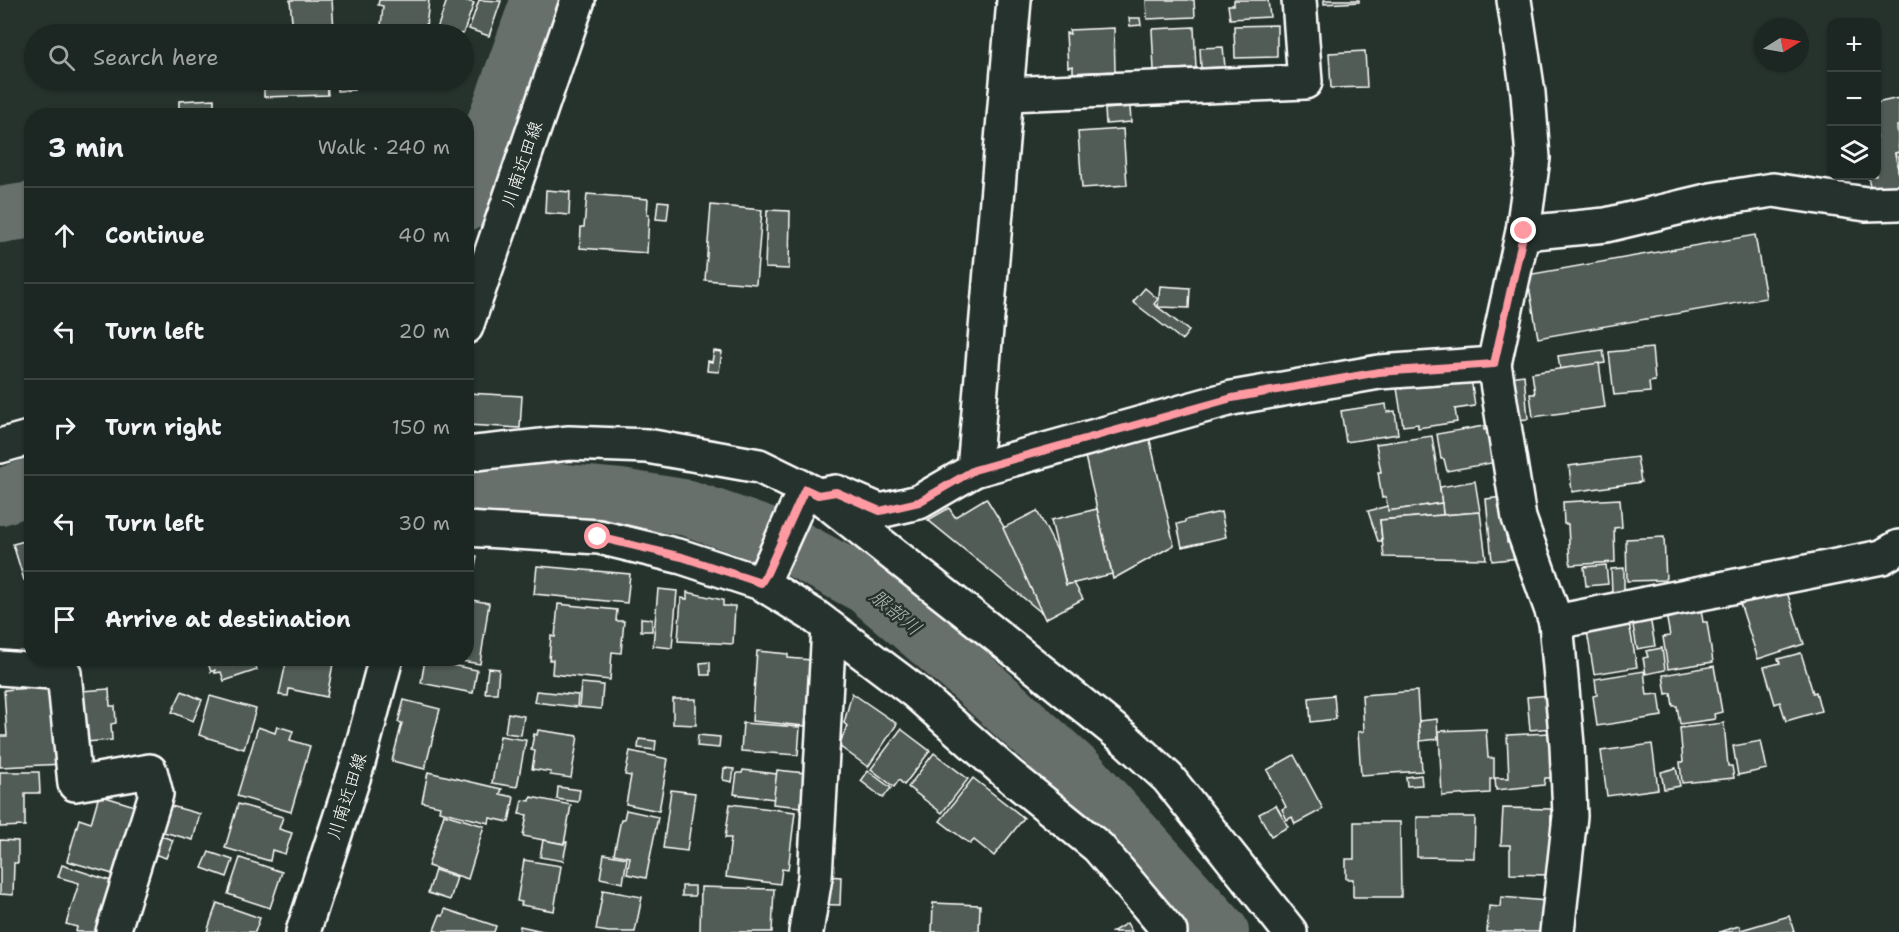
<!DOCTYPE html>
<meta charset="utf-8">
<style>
body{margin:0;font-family:"Shantell Sans","Klee One",sans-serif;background:#252e2a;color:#f1f3f6}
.controls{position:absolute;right:18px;top:18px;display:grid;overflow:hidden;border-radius:12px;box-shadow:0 2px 4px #0004}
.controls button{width:54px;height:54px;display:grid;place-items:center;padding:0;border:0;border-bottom:2px solid #3a4340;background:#1c2622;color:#f1f3f6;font:30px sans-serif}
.compass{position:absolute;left:1755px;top:18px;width:54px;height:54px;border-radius:50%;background:#1c2622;box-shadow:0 2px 4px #0004;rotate:79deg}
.stop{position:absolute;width:18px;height:18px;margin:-14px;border:4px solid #ff9aa2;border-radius:50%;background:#fff}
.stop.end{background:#ff9aa2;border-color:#fff;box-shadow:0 2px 6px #0008}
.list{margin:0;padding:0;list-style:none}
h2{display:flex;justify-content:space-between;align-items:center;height:78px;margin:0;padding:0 24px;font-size:26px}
h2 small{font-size:20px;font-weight:400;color:#a0a5a5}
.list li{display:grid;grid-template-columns:39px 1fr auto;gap:18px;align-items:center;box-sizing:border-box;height:96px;padding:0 24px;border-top:2px solid #3a4340}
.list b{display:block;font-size:22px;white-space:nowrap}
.list em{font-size:20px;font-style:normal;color:#a0a5a5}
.icon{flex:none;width:33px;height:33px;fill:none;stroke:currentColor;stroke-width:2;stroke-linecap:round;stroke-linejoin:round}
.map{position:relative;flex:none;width:1899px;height:932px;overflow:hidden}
.search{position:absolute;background:#1c2622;box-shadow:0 2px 4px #0004;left:24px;top:24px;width:450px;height:66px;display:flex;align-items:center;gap:15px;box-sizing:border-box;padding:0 21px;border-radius:33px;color:#a0a5a5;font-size:22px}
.panel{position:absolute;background:#1c2622;box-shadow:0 2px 4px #0004;left:24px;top:108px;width:450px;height:558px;border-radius:24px}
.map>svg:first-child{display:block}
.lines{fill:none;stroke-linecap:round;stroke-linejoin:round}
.river{stroke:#67706c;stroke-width:56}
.building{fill:#515c57;stroke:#fff;stroke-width:1.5}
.minor-casing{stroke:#fff;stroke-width:38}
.major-casing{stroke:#fff;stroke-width:38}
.minor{stroke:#26332d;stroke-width:33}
.major{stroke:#26332d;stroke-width:33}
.route{stroke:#ff9aa2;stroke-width:8}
.labels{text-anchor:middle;stroke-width:5;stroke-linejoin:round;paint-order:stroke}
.street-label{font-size:18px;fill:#fff;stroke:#26332d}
.water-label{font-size:20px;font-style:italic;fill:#b3b8b6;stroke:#26332d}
</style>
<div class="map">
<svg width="1899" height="932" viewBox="0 0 1899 932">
<rect width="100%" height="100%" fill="#26332d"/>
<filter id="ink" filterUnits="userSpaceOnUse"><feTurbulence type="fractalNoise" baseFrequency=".0167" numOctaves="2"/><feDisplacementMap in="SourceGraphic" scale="12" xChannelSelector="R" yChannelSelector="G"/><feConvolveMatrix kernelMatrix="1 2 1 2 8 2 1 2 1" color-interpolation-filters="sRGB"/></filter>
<g filter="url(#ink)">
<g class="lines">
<g class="river">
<polyline points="466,203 539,0"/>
<polyline points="0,215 32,210"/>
<polyline points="466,483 495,483 533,489 620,497 688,508 780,540 866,586 968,673 1080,775 1221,932"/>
<polyline points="0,497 32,486"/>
</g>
</g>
<g class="building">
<polygon points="290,0 332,0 334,30 293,32"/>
<polygon points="379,0 429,0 426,28 423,27 423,31 381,26 383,6 378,5"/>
<polygon points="447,0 464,0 474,3 463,34 454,34 437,29"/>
<polygon points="479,0 501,1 489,36 469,29"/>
<polygon points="1146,0 1194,0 1195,17 1147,19"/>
<polygon points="1234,0 1268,0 1270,17 1230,19 1228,5 1234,5"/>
<polygon points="1324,0 1359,0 1359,2 1324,4"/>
<polygon points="1129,18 1140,18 1141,25 1130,26"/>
<polygon points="1277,25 1277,57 1235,58 1234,26"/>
<polygon points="1194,27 1196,68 1154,70 1152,29"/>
<polygon points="1114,28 1115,71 1073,73 1073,66 1068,67 1066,33 1070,34 1069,30"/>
<polygon points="1223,47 1225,67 1201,68 1200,48"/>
<polygon points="1365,51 1367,87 1331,88 1329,53"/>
<polygon points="264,80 327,80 328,95 264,97"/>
<polygon points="337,80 353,80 354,90 337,91"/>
<polygon points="1899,98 1899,126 1897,126 1899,152 1895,153 1899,174 1899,188 1870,186 1868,176 1876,176 1876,103"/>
<polygon points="214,99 214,116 179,116 179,101"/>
<polygon points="1130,107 1131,122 1106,124 1105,109"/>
<polygon points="1123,129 1127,185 1082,188 1078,132"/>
<polygon points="1899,152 1899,174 1895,153"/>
<polygon points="546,190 570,192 569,215 545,213"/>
<polygon points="587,194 648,199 647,215 649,215 647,253 580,248 581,227 584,227"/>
<polygon points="658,201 669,202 667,220 656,219"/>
<polygon points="711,205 762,210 756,284 705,280"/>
<polygon points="767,210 790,211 789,269 765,268"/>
<polygon points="1755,235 1766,298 1538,338 1527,275"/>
<polygon points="1160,286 1190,288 1189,308 1158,307"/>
<polygon points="1145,288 1158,299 1154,304 1189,331 1182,340 1133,302"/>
<polygon points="1652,348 1655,381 1649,382 1650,392 1614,395 1609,352"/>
<polygon points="1603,350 1605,363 1560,369 1558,356"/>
<polygon points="714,351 722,352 719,372 707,371 708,361 712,362"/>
<polygon points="1599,363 1605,407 1533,417 1530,394 1535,394 1532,373"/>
<polygon points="1524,375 1528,419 1512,420 1508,377"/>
<polygon points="1471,378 1475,406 1455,409 1457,422 1418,428 1418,424 1403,426 1397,388"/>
<polygon points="468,393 522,396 520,428 467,425"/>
<polygon points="1386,404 1387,412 1395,411 1398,434 1346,442 1341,411"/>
<polygon points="1484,426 1484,430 1491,428 1497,462 1447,471 1444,459 1441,459 1437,434"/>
<polygon points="1149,436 1174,545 1113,579 1084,452"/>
<polygon points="1432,436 1442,503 1388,511 1386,497 1382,498 1378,472 1381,472 1376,444"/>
<polygon points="1637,457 1641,482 1572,492 1569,466"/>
<polygon points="1475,481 1480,512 1443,515 1440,487"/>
<polygon points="1503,497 1507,543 1514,542 1520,558 1492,561 1486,499"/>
<polygon points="986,498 1004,527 1042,613 928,520 949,508 955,517"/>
<polygon points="1620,499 1622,527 1614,528 1615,562 1570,565 1568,524 1564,524 1563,502"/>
<polygon points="1442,503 1443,515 1380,520 1382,541 1378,541 1368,511 1388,506 1388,511"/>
<polygon points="1097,509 1112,574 1066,585 1051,520"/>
<polygon points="1037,511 1058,552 1066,585 1074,583 1083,599 1045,619 1003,528"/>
<polygon points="1221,512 1226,537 1182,547 1177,524 1185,522 1185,520"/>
<polygon points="1480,512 1486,559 1384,557 1380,520"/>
<polygon points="1664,537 1666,580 1627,581 1626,539"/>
<polygon points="32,539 32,577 24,580 13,544"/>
<polygon points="466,554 477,556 470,590 466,589"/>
<polygon points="1606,565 1608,584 1586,586 1584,567"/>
<polygon points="537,566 630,574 627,603 534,594"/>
<polygon points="1624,568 1624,592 1612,593 1611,569"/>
<polygon points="658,589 677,591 672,648 653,646"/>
<polygon points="1786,589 1804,644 1758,659 1740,603"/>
<polygon points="687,592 723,600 723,606 735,606 733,644 678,641 681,598 687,599"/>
<polygon points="466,599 489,603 480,664 442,658 466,658"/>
<polygon points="558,604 617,610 616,621 624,621 621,653 612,652 610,680 552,674 553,660 549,660 551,636 555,637"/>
<polygon points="1701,609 1703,622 1707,622 1713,662 1668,669 1663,637 1670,636 1666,614"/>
<polygon points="1650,617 1655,646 1637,649 1632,620"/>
<polygon points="641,618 652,619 652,631 641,631"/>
<polygon points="1629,623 1637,667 1594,674 1587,631"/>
<polygon points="1662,648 1665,670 1646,674 1643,658 1648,657 1646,651"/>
<polygon points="757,651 788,654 788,658 811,660 805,726 752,721"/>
<polygon points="1801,653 1813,693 1816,692 1821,711 1786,721 1780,702 1775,704 1764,667 1780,663 1778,659"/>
<polygon points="198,658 254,658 257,670 224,681 221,672 215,673 215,670 211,672 207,660 199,662"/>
<polygon points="287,658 334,658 327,697 289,689 288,696 279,695"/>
<polygon points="425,660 477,670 473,693 421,683"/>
<polygon points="710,662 710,675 701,675 700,663"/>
<polygon points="1714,666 1722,712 1714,714 1715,719 1680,724 1677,706 1673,706 1671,693 1666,694 1663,675"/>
<polygon points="488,668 499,669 497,693 485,693"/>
<polygon points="1644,671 1647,695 1659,694 1662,716 1597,726 1593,696 1597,695 1595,679"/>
<polygon points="581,683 603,685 601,709 579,707"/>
<polygon points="56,686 64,764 0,767 0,736 7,736 4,690"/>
<polygon points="109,689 110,706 115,706 116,723 111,724 112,740 85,742 81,691"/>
<polygon points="182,691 202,700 193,721 172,712"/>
<polygon points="536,691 578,695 577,707 534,702"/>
<polygon points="1417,691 1422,771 1361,775 1358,732 1364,731 1362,695"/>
<polygon points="852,693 897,724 868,767 839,746 847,726 844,723"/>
<polygon points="1334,695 1336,719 1311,722 1309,698"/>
<polygon points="1551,695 1553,728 1530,730 1527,697"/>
<polygon points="210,696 256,709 244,749 199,735"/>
<polygon points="673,699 696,699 696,725 673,724"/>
<polygon points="404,700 440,709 425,769 392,761 402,723 398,722"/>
<polygon points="508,713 524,716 521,735 505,733"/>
<polygon points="1437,719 1438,739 1420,741 1419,721"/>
<polygon points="743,723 800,727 798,755 741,751"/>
<polygon points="1724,723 1728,766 1732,766 1734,778 1682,783 1680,762 1683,762 1680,728"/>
<polygon points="277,726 293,731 290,740 310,746 291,812 237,796 258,727 275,733"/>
<polygon points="901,729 930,751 904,785 899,780 894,787 871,769"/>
<polygon points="1486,729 1488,758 1494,758 1494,779 1490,779 1490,793 1442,796 1439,731"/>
<polygon points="538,730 578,736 571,778 550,775 551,772 532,769 535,751 531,750 534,734 537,735"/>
<polygon points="1550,733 1550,741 1554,741 1555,778 1545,778 1544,785 1496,790 1495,778 1509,778 1507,735"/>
<polygon points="698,735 720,737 719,748 697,746"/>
<polygon points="500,736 526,740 517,787 492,783"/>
<polygon points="639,739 656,741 655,750 638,748"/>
<polygon points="1761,741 1767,769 1738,775 1733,746"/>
<polygon points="1652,744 1658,789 1607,796 1601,751"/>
<polygon points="630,751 668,759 659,811 626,804 631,776 625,775"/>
<polygon points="934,753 968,779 942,813 908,787"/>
<polygon points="1294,755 1323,809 1295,824 1292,817 1287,820 1282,809 1286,807 1267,770"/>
<polygon points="724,768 734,769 732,782 723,780"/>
<polygon points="1676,768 1680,786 1664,789 1661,772"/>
<polygon points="743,770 777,774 774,799 734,794 737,773 742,773"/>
<polygon points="777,770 805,773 801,807 773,804"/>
<polygon points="868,771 891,788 883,798 861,781"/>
<polygon points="0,772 39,772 40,793 25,793 25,826 0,827"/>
<polygon points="428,772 502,789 500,794 514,797 509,822 490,818 489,823 439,811 440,806 422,802"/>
<polygon points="1421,775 1422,785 1407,786 1406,777"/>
<polygon points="973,778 1024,818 994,856 974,840 970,844 940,821"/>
<polygon points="558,787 580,790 578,802 557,799"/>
<polygon points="671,790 695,793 687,851 663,848"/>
<polygon points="99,795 141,808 120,876 67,861 79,819 91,823"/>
<polygon points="531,797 571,805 564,844 523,836 527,815 519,814 522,800 530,801"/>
<polygon points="164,804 200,814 193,840 156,830"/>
<polygon points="238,804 283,817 279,829 292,833 285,854 272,850 270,861 225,848"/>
<polygon points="730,804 795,812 788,870 782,869 780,884 726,877 731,838 725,838"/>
<polygon points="1276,805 1288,827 1271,836 1259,814"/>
<polygon points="1503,808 1551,809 1550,875 1510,874 1510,845 1501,845"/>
<polygon points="626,810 658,817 646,878 627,874 630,857 614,854 621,819 624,819"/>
<polygon points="444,814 484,826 468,879 428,866"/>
<polygon points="1417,817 1475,817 1474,858 1417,857"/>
<polygon points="1354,822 1400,822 1401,897 1353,897 1353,879 1346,879 1346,859 1354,859"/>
<polygon points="155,834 173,840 166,858 148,852"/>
<polygon points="0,840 18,841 18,863 14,863 13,895 0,894"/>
<polygon points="543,840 564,844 564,842 567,842 563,861 540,857"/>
<polygon points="209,852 233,860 227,877 202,868"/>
<polygon points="604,854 627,858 623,883 600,878"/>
<polygon points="240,858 282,872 270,908 228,894"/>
<polygon points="524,860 561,866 554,911 521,905 522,902 517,901"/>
<polygon points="62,865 117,883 101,932 76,932 77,927 66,924 79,883 58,877"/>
<polygon points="435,870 457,877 450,900 428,893"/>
<polygon points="828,876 841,877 840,905 807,904"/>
<rect x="682" y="886" width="13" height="10"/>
<polygon points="701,887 774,889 772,932 700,932"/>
<polygon points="603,890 642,897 635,932 609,932 596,930"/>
<polygon points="1501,897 1547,901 1544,932 1487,932 1489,906 1500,907"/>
<polygon points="217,903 260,918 255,932 207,932"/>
<polygon points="933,903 980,905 979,932 932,932"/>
<polygon points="445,909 496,926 494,932 439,932 434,930 440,915 443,916"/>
<polygon points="1789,916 1794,932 1719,932 1739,926 1741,930"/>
<polygon points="1127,923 1132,932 1112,932"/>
<polygon points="520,926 547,932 519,932"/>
</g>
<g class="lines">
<g class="minor-casing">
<g id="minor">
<polyline points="1514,0 1528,93 1533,158 1523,231 1494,364 1519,518 1556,622 1567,745 1570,816 1557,932"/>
<polyline points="1006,94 1305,82 1299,0"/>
<polyline points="1523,231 1534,232 1606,225 1711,200 1773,190 1866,204 1899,203"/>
<polyline points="0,446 32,437"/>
<polyline points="466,454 569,443 647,446 759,466 818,495 996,635 1125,739 1168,778 1290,932"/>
<polyline points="974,470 1014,0"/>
<polyline points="825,494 836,492 880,511 919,502 974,470 1232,398 1379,372 1494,364"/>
<polyline points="466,529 599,537 682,557 761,583 813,615 914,691 1009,775 1098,847 1170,932"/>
<polyline points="761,583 767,573 805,489"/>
<polyline points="1556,622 1882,557 1899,547"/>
<polyline points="0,668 64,673 75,784 150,771 156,794 113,932"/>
<polyline points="806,932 815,877 829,628"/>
</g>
</g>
<g class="major-casing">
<g id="major">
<polyline points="466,327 578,0"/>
<polyline points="303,932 358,763 386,658"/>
</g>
</g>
<use href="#minor" class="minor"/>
<use href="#major" class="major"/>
</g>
</g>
<g class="lines" filter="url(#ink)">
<polyline class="route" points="598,537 682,557 761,583 767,573 805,489 818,495 836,492 880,511 919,502 974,470 1232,398 1379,372 1494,364 1524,231"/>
</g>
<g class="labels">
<g class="street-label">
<text transform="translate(522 164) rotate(-71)" y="6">川南近田線</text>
<text transform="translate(347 796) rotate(-72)" y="6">川南近田線</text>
</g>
<g class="water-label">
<text transform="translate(896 612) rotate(40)" y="7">服部川</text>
</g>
</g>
</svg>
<div class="controls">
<button>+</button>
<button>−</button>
<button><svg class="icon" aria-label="layers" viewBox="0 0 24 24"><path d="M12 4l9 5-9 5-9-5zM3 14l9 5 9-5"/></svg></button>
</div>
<svg class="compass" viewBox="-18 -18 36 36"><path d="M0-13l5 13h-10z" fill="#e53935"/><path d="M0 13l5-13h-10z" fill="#a0a5a5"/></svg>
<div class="stop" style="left:598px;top:537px"></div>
<div class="stop end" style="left:1524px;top:231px"></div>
<div class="search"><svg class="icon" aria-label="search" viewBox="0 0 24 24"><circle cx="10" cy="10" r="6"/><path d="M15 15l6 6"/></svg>Search here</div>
<section class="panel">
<h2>3 min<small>Walk · 240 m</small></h2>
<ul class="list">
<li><svg class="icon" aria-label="ahead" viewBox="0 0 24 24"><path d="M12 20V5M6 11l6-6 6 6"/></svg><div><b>Continue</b></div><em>40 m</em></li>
<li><svg class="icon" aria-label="left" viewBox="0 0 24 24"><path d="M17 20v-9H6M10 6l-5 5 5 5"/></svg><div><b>Turn left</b></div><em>20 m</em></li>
<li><svg class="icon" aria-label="right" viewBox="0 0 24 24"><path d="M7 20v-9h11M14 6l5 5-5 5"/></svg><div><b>Turn right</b></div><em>150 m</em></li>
<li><svg class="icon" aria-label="left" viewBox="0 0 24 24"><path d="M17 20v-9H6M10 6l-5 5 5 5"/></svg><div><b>Turn left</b></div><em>30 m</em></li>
<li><svg class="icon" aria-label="arrive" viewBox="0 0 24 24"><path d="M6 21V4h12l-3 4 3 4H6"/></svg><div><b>Arrive at destination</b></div></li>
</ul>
</section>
</div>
